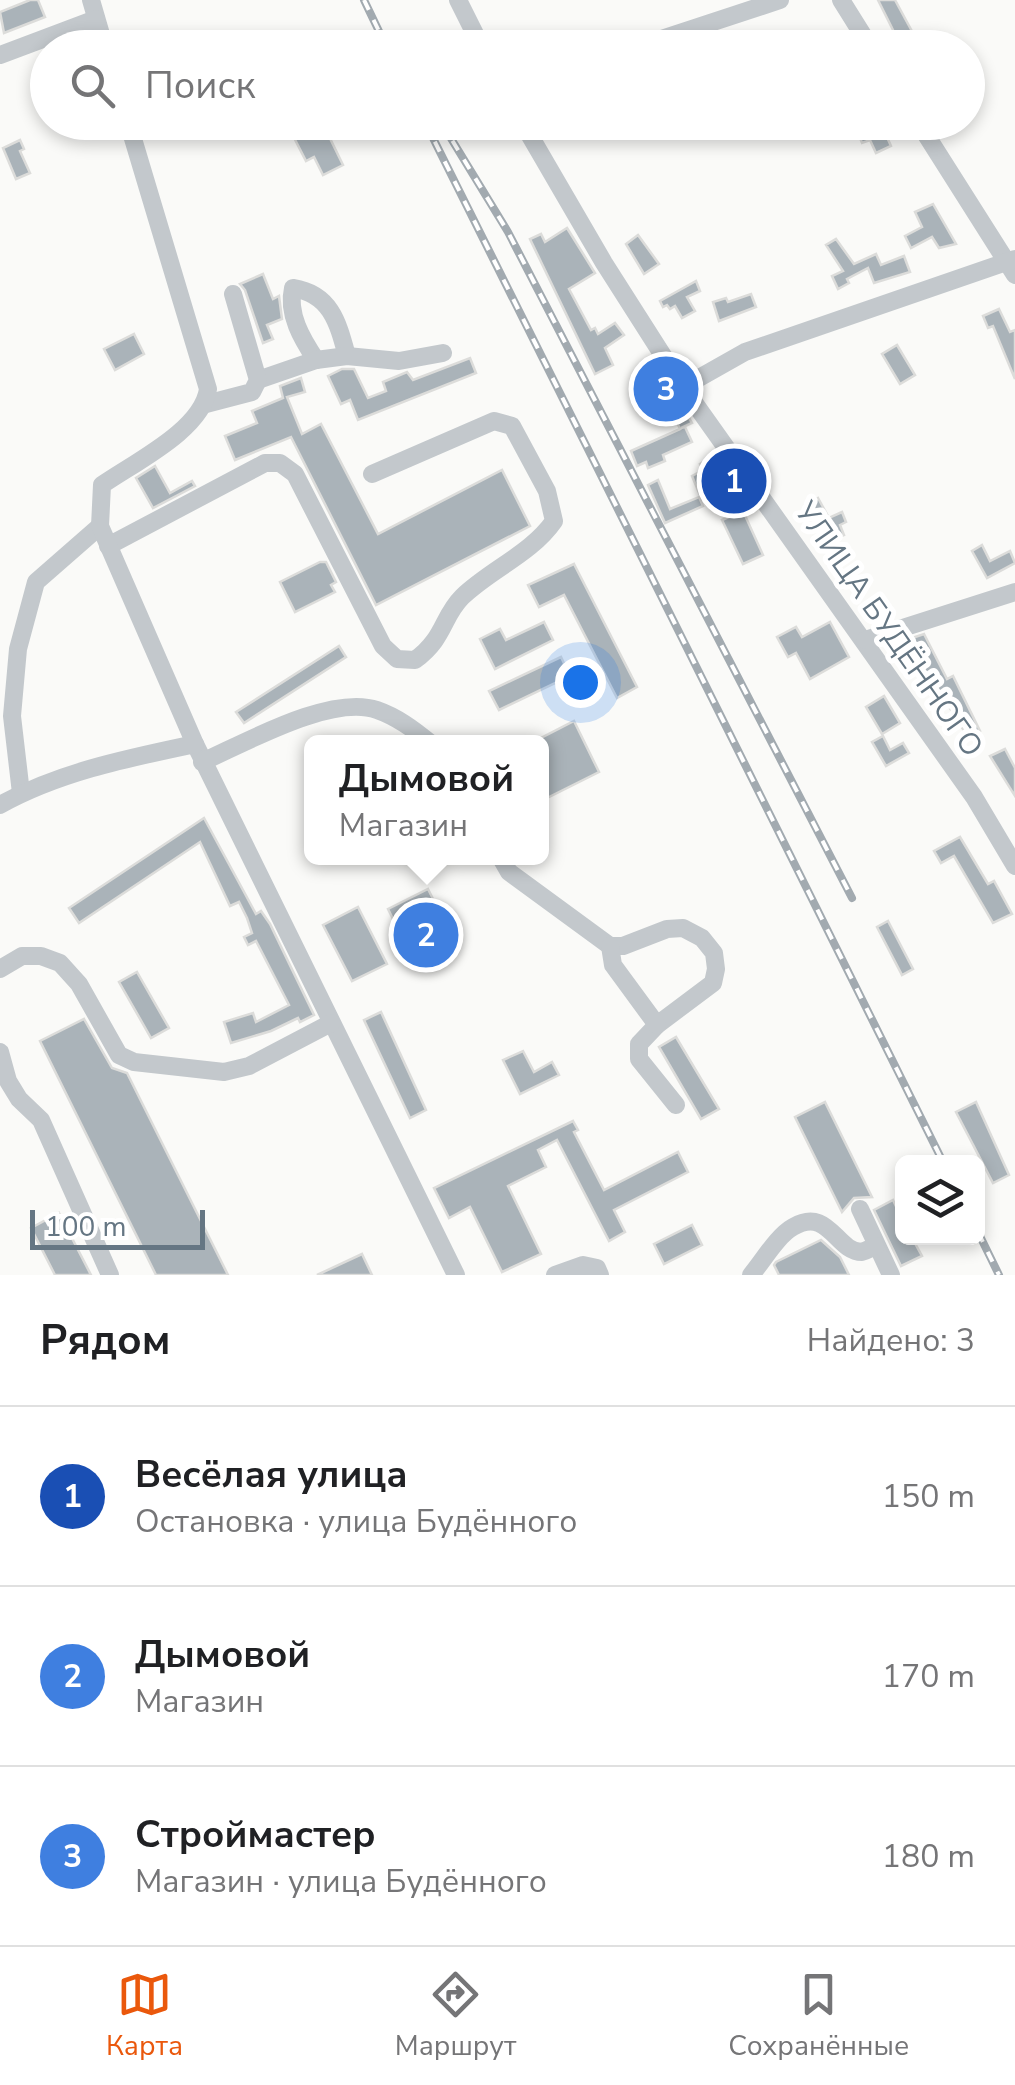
<!DOCTYPE html>
<html lang="ru">
<meta charset="utf-8">
<style>
body{margin:0;font-family:"Nunito Sans",sans-serif;background:#f6f6f6;color:#202124}
.controls{position:absolute;right:30px;bottom:30px;display:grid;overflow:hidden;border-radius:15px;box-shadow:0 5px 15px #0003}
.controls button{width:90px;height:90px;display:grid;place-items:center;padding:0;border:0;border-bottom:2px solid #e0e0e0;background:#fff;color:#202124;font:50px sans-serif}
.scale{position:absolute;left:30px;bottom:25px;width:175px;box-sizing:border-box;padding-left:10px;border:5px solid #657683;border-top:0;font-size:28px;line-height:35px;white-space:nowrap;color:#657683;-webkit-text-stroke:8px #fff;paint-order:stroke}
.you{position:absolute;left:580px;top:682px;width:35px;height:35px;margin:-25px;border:8px solid #fff;border-radius:50%;background:#1a73e8;box-shadow:0 0 0 15px #1a73e833}
.badge{display:grid;place-items:center;width:65px;height:65px;border-radius:50%;background:#ea580c;color:#fff;font-size:32px;font-weight:700}
.pin{position:absolute;translate:-50% -50%;border:5px solid #fff;box-shadow:0 2px 10px #0006}
.popup{position:absolute;left:304px;top:735px;width:245px;height:130px;box-sizing:border-box;display:grid;place-content:center;border-radius:15px;background:#fff;filter:drop-shadow(0 2px 8px #0005);font-size:32px;white-space:nowrap;color:#757577}
.popup b{font-size:38px;color:#202124}
.popup::after{content:'';position:absolute;left:50%;top:100%;margin-left:-20px;border:20px solid transparent;border-top-color:#fff}
.list{margin:0;padding:0;list-style:none}
h2{display:flex;justify-content:space-between;align-items:center;height:130px;margin:0;padding:0 40px;font-size:42px}
h2 small{font-size:32px;font-weight:400;color:#757577}
.list li{display:grid;grid-template-columns:65px 1fr auto;gap:30px;align-items:center;box-sizing:border-box;height:180px;padding:0 40px;border-top:2px solid #e0e0e0}
.list b{display:block;font-size:38px;white-space:nowrap}
.list p{margin:0;font-size:32px;white-space:nowrap;color:#757577}
.list em{font-size:32px;font-style:normal;color:#757577}
.icon{flex:none;width:55px;height:55px;fill:none;stroke:currentColor;stroke-width:2;stroke-linecap:round;stroke-linejoin:round}
.map{position:relative;flex:none;width:1015px;height:1275px;overflow:hidden}
.search{position:absolute;background:#fff;box-shadow:0 5px 15px #0003;left:30px;right:30px;top:30px;height:110px;display:flex;align-items:center;gap:25px;box-sizing:border-box;padding:0 35px;border-radius:55px;color:#757577;font-size:38px}
.sheet{height:670px;background:#fff}
nav{display:flex;justify-content:space-around;align-items:center;box-sizing:border-box;height:140px;border-top:2px solid #e0e0e0;background:#fff;font-size:28px;color:#757577}
nav a{display:grid;justify-items:center;gap:5px}
nav .on{color:#ea580c}
.map>svg:first-child{display:block}
.building{fill:#aab3b9;stroke:#dcdcda;stroke-width:2.5}
.lines{fill:none;stroke-linecap:round;stroke-linejoin:round}
.minor{stroke:#c3c8cc;stroke-width:18}
.rail-casing{stroke:#a2aab0;stroke-width:8}
.rail{stroke:#fff;stroke-width:4;stroke-dasharray:11;stroke-linecap:butt}
.labels{text-anchor:middle;stroke-width:10;stroke-linejoin:round;paint-order:stroke}
.street-label{font-size:30px;fill:#657683;stroke:#fff}
</style>
<div class="map">
<svg width="1015" height="1275" viewBox="0 0 1015 1275">
<rect width="100%" height="100%" fill="#fafaf8"/>
<g class="building">
<polygon points="30,0 38,0 45,17 4,33 0,12"/>
<polygon points="878,0 895,0 914,35 900,44"/>
<polygon points="286,122 322,122 343,165 323,175 314,157 306,161"/>
<polygon points="869,122 880,122 891,146 876,153 870,140 862,143 856,128"/>
<polygon points="20,140 24,149 20,151 30,173 16,179 3,148"/>
<polygon points="933,204 956,244 939,248 932,237 911,248 905,236 922,227 915,212"/>
<polygon points="567,228 595,273 569,289 591,330 595,328 598,334 615,323 624,335 605,348 613,365 595,374 530,239 541,234 545,242"/>
<polygon points="638,235 659,264 644,274 626,244"/>
<polygon points="836,239 854,264 876,254 881,265 904,256 910,272 874,283 868,268 847,279 849,283 838,289 832,276 843,271 826,245"/>
<polygon points="263,274 273,299 279,296 282,319 267,325 273,339 263,343 245,290 240,284"/>
<polygon points="696,281 700,291 687,297 695,311 682,318 675,306 670,309 667,305 663,307 660,301"/>
<polygon points="751,294 756,307 719,321 713,302 726,298 728,302"/>
<polygon points="999,309 1010,332 1015,330 1015,379 993,326 988,328 983,316"/>
<polygon points="134,334 144,354 115,370 104,349"/>
<polygon points="897,345 915,375 900,384 882,354"/>
<polygon points="470,358 476,373 358,420 350,400 341,404 328,376 342,369 354,369 368,398 386,391 383,382 407,372 413,380"/>
<polygon points="301,378 305,392 287,397 302,434 321,424 378,534 502,470 530,526 376,605 291,437 235,460 225,436 257,423 252,411 283,398 280,386"/>
<polygon points="686,413 692,423 681,428 685,427 692,442 663,455 665,461 648,468 646,462 637,466 631,451 680,429 675,418"/>
<polygon points="710,458 730,493 719,499 716,492 702,500 692,476 703,470 700,464"/>
<polygon points="155,466 170,493 192,481 195,486 153,508 136,478"/>
<polygon points="658,480 670,509 699,497 703,506 665,523 648,485"/>
<polygon points="818,498 829,518 842,512 846,522 840,525 844,535 829,541 815,513 810,516 805,505"/>
<polygon points="743,511 763,555 743,564 722,520"/>
<polygon points="982,545 990,561 1010,551 1015,563 987,578 972,551"/>
<polygon points="320,562 326,562 336,582 331,585 335,592 295,612 280,582"/>
<polygon points="574,564 637,687 617,698 564,595 539,607 528,585"/>
<polygon points="544,622 553,640 495,669 480,639 500,629 506,640"/>
<polygon points="830,622 849,657 810,679 796,653 788,657 777,637 796,627 802,637"/>
<polygon points="924,634 947,679 953,676 980,731 968,737 930,676 927,677 915,651 912,652 906,640"/>
<polygon points="339,646 346,657 244,723 236,712"/>
<polygon points="561,657 570,676 499,710 489,691"/>
<polygon points="884,696 900,723 882,734 866,707"/>
<polygon points="574,721 599,772 541,801 541,763 544,761 541,738"/>
<polygon points="883,736 890,750 903,743 909,753 886,766 872,742"/>
<polygon points="1005,749 1015,768 1015,796 990,756"/>
<polygon points="204,818 256,914 261,911 270,924 314,1015 300,1022 298,1018 271,1031 231,1043 224,1022 253,1013 256,1022 289,1005 256,941 248,945 244,937 252,933 247,918 239,902 230,906 200,842 79,923 69,908"/>
<polygon points="960,837 988,884 994,881 1012,914 993,923 954,856 941,863 934,851"/>
<polygon points="428,889 450,933 410,953 388,909"/>
<polygon points="358,907 387,964 352,981 323,925"/>
<polygon points="888,921 913,969 902,975 877,927"/>
<polygon points="137,972 169,1028 151,1038 119,982"/>
<polygon points="381,1012 426,1110 410,1118 364,1020"/>
<polygon points="84,1019 112,1068 127,1073 228,1275 156,1275 40,1041"/>
<polygon points="676,1037 719,1109 701,1119 659,1047"/>
<polygon points="523,1051 534,1072 552,1062 559,1075 520,1094 503,1060"/>
<polygon points="825,1102 872,1197 854,1198 842,1212 795,1117"/>
<polygon points="976,1102 1009,1175 993,1183 956,1112"/>
<polygon points="573,1121 578,1130 574,1132 604,1190 678,1152 688,1172 614,1210 625,1232 609,1241 557,1140 538,1150 546,1167 508,1186 541,1254 502,1272 470,1207 449,1218 434,1188"/>
<polygon points="893,1200 902,1219 902,1238 912,1238 922,1256 901,1266 874,1210"/>
<polygon points="59,1213 91,1275 55,1275 31,1228"/>
<polygon points="692,1225 702,1245 664,1264 654,1244"/>
<polygon points="821,1240 840,1257 849,1275 779,1275 774,1265 776,1262"/>
<polygon points="362,1254 372,1275 317,1275"/>
</g>
<g class="lines">
<g class="minor">
<polyline points="91,0 105,48"/>
<polyline points="458,0 482,48"/>
<polyline points="841,0 871,48"/>
<polyline points="634,48 780,0"/>
<polyline points="0,55 96,19"/>
<polyline points="522,122 604,263 683,387 974,797 1015,866"/>
<polyline points="918,122 1015,275"/>
<path d="M316,360c-14,-21 -29,-46 -23,-72 38,6 45,35 54,68"/>
<polyline points="258,380 316,360 347,356 399,361 443,353"/>
<polyline points="683,387 745,352 1015,259"/>
<polyline points="206,404 252,392 258,380 233,294"/>
<path d="M108,546l157,-83h15l15,11 88,172 14,13 18,1c30,-22 27,-43 47,-63 29,-28 69,-43 92,-76l-7,-30 -35,-65 -18,-5 -122,53"/>
<polyline points="865,640 1015,592"/>
<polyline points="195,744 456,1275"/>
<path d="M202,762c43,-19 129,-68 175,-52 20,7 36,19 52,32"/>
<polyline points="21,793 12,716 18,649 36,582 100,526"/>
<path d="M0,805c59,-33 129,-47 195,-61l-95,-218 2,-41c33,-23 100,-55 106,-96l-80,-267"/>
<polyline points="501,858 509,872 610,946 623,946 667,929 683,928 702,938 714,953 716,969 713,983 657,1025 639,1044 639,1059 676,1105"/>
<polyline points="610,946 613,965 657,1025"/>
<polyline points="0,969 22,956 41,956 60,963 79,984 119,1055 134,1062 224,1072 249,1066 331,1023"/>
<polyline points="0,1052 8,1081 19,1099 41,1120 110,1275"/>
<polyline points="860,1209 891,1275"/>
<polyline points="555,1275 583,1265 597,1268 600,1275"/>
<path d="M751,1275c12,-14 26,-39 42,-48 36,-21 43,25 69,25 1,0 13,-6 14,-6"/>
</g>
<g class="rail-casing">
<g id="rail">
<polyline points="364,0 387,48"/>
<polyline points="425,122 943,1162"/>
<polyline points="441,122 508,232 852,898"/>
<polyline points="978,1232 999,1275"/>
</g>
</g>
<use href="#rail" class="rail"/>
</g>
<g class="labels">
<g class="street-label">
<text transform="translate(889 629) rotate(55)" y="10">УЛИЦА БУДЁННОГО</text>
</g>
</g>
</svg>
<div class="controls">
<button><svg class="icon" aria-label="layers" viewBox="0 0 24 24"><path d="M12 4l9 5-9 5-9-5zM3 14l9 5 9-5"/></svg></button>
</div>
<div class="scale">100 m</div>
<div class="you"></div>
<div class="pin badge" style="left:734px;top:481px;background:#1a4fb4">1</div>
<div class="pin badge" style="left:426px;top:935px;background:#3f7fe0">2</div>
<div class="popup"><b>Дымовой</b>Магазин</div>
<div class="pin badge" style="left:666px;top:389px;background:#3f7fe0">3</div>
<div class="search"><svg class="icon" aria-label="search" viewBox="0 0 24 24"><circle cx="10" cy="10" r="6"/><path d="M15 15l6 6"/></svg>Поиск</div>
</div>
<section class="sheet">
<h2>Рядом<small>Найдено: 3</small></h2>
<ul class="list">
<li><span class="badge" style="background:#1a4fb4">1</span><div><b>Весёлая улица</b><p>Остановка · улица Будённого</p></div><em>150 m</em></li>
<li><span class="badge" style="background:#3f7fe0">2</span><div><b>Дымовой</b><p>Магазин</p></div><em>170 m</em></li>
<li><span class="badge" style="background:#3f7fe0">3</span><div><b>Строймастер</b><p>Магазин · улица Будённого</p></div><em>180 m</em></li>
</ul>
</section>
<nav>
<a class="on"><svg class="icon" aria-label="map" viewBox="0 0 24 24"><path d="M3 6l6-2 6 2 6-2v14l-6 2-6-2-6 2zM9 4v14M15 6v14"/></svg>Карта</a>
<a><svg class="icon" aria-label="directions" viewBox="0 0 24 24"><path d="M12 3l9 9-9 9-9-9zM9 14v-3h6M13 9l2 2-2 2"/></svg>Маршрут</a>
<a><svg class="icon" aria-label="saved" viewBox="0 0 24 24"><path d="M7 4h10v16l-5-4-5 4z"/></svg>Сохранённые</a>
</nav>
